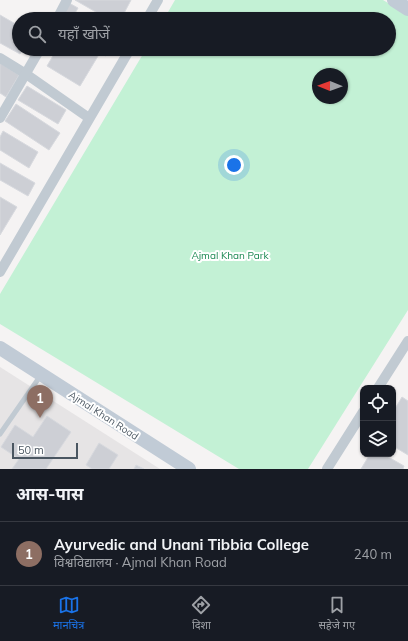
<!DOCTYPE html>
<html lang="hi">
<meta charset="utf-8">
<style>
body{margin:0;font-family:Mulish,"Noto Sans Devanagari",sans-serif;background:#242831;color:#f1f3f6}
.controls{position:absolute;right:12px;bottom:12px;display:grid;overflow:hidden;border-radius:8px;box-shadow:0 1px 3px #0004}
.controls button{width:36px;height:36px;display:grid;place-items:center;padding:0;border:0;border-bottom:1px solid #363941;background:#171b24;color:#f1f3f6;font:20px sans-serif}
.compass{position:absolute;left:312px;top:68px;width:36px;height:36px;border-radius:50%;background:#171b24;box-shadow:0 1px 3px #0004;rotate:271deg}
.scale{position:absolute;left:12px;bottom:10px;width:66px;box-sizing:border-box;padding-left:4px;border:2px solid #4a5661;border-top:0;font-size:11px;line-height:14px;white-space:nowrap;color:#4a5661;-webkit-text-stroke:3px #fff;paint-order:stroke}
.you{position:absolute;left:234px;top:165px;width:14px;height:14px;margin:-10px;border:3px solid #fff;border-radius:50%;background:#1a73e8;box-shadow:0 0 0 6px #1a73e833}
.badge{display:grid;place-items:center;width:26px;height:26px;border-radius:50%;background:#1a73e8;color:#fff;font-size:13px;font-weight:700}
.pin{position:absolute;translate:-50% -33px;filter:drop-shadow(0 1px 2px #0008)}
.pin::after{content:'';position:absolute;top:21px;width:14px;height:12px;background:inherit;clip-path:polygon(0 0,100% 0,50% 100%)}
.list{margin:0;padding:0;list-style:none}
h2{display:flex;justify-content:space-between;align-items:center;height:52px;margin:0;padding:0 16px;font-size:17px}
h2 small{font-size:13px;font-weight:400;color:#9ea1a6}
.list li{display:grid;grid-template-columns:26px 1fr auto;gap:12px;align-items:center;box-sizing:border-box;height:64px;padding:0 16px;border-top:1px solid #363941}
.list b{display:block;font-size:15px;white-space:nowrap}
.list p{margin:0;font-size:13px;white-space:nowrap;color:#9ea1a6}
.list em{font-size:13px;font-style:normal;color:#9ea1a6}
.icon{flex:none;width:22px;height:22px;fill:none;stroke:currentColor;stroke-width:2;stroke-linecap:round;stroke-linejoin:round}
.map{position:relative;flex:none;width:408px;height:469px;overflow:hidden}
.search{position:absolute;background:#171b24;box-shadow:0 1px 3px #0004;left:12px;right:12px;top:12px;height:44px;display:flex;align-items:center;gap:10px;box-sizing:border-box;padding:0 14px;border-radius:22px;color:#9ea1a6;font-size:15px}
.sheet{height:116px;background:#171b24}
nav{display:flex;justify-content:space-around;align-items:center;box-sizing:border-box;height:56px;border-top:1px solid #363941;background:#171b24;font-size:11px;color:#9ea1a6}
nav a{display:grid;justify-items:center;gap:2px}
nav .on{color:#1a73e8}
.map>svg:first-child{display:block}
.education{fill:#e6e4e5}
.green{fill:#c3f1d5;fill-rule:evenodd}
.building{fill:#cdcfd5;stroke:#d7d9de}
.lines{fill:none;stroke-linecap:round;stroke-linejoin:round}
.lane{stroke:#c1cad2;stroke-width:5}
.street{stroke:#c1cad2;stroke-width:10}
.secondary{stroke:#c1cbd6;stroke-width:14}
.labels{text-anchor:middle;stroke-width:4;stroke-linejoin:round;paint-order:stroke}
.park-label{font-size:10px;fill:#17864f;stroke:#fff}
.street-label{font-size:10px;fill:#4a5661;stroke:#fff}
</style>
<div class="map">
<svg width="408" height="469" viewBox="0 0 408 469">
<rect width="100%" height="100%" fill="#f5f3f3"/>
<polygon class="education" points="0,367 160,469 0,469"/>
<path class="green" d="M175,0h208l25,15v295l-100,159h-69l-239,-145v-30l146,-245h243v-30h-225zM318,74h24v24h-24z"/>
<g class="building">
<polygon points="75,0 131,0 121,19 108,19"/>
<polygon points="69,3 78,8 74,15 82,19 60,19"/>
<polygon points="0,15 19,26 19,49 23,49 20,54 0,43"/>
<polygon points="57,49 85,49 98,56 80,86 47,66"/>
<polygon points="94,49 110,49 106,56"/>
<polygon points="0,63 19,75 6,97 0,93"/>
<polygon points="27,86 66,110 58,124 18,100"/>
<polygon points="16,104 60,133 49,150 5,121"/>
<polygon points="3,131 38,152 29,168 0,150 0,137"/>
<polygon points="0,163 35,183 28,196 0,180"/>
<polygon points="0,197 17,207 0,235"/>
<polygon points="402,397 408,401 408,455 393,446 393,412"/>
<polygon points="47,416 71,432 46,469 12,469 19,459 1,447 15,425 33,437"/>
<polygon points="99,443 118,455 109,469 92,469 86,465"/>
<polygon points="370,454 383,454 404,466 403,469 361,469"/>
<polygon points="136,465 144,469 134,469"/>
</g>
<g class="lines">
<polyline class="lane" points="0,434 41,375"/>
<g class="street">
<polyline points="57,19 67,0"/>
<polyline points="147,19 158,0"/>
<polyline points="0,58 26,74 89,118"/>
<polyline points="0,118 40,49"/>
<polyline points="0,272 130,49"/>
<polyline points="378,388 408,341"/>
<polyline points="327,469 363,412"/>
</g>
<g class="secondary">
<polyline points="394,0 408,9"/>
<polyline points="0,348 189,469"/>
</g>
</g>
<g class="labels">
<g class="park-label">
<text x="230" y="259">Ajmal Khan Park</text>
</g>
<g class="street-label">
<text transform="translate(104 415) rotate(33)" y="4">Ajmal Khan Road</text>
</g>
</g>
</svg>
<div class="controls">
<button><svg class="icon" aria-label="locate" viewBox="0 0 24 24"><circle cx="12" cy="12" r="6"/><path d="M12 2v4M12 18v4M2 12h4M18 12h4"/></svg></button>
<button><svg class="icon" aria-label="layers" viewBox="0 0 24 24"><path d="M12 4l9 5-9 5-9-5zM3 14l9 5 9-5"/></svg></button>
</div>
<svg class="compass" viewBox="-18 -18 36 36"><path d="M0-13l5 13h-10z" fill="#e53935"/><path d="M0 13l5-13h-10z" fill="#9ea1a6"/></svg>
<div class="scale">50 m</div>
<div class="you"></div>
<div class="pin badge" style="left:40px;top:418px;background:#8d6e63">1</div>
<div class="search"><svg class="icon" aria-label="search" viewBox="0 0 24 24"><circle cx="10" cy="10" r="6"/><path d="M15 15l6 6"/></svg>यहाँ खोजें</div>
</div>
<section class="sheet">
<h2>आस-पास<small></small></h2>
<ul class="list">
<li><span class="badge" style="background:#8d6e63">1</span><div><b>Ayurvedic and Unani Tibbia College</b><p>विश्वविद्यालय · Ajmal Khan Road</p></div><em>240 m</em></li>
</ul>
</section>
<nav>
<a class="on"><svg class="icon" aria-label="map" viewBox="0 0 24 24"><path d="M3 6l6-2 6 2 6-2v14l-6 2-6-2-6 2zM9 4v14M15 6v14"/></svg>मानचित्र</a>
<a><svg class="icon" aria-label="directions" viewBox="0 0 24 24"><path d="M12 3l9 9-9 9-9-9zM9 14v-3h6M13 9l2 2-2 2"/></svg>दिशा</a>
<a><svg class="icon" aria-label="saved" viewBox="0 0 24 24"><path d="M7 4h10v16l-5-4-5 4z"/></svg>सहेजे गए</a>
</nav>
